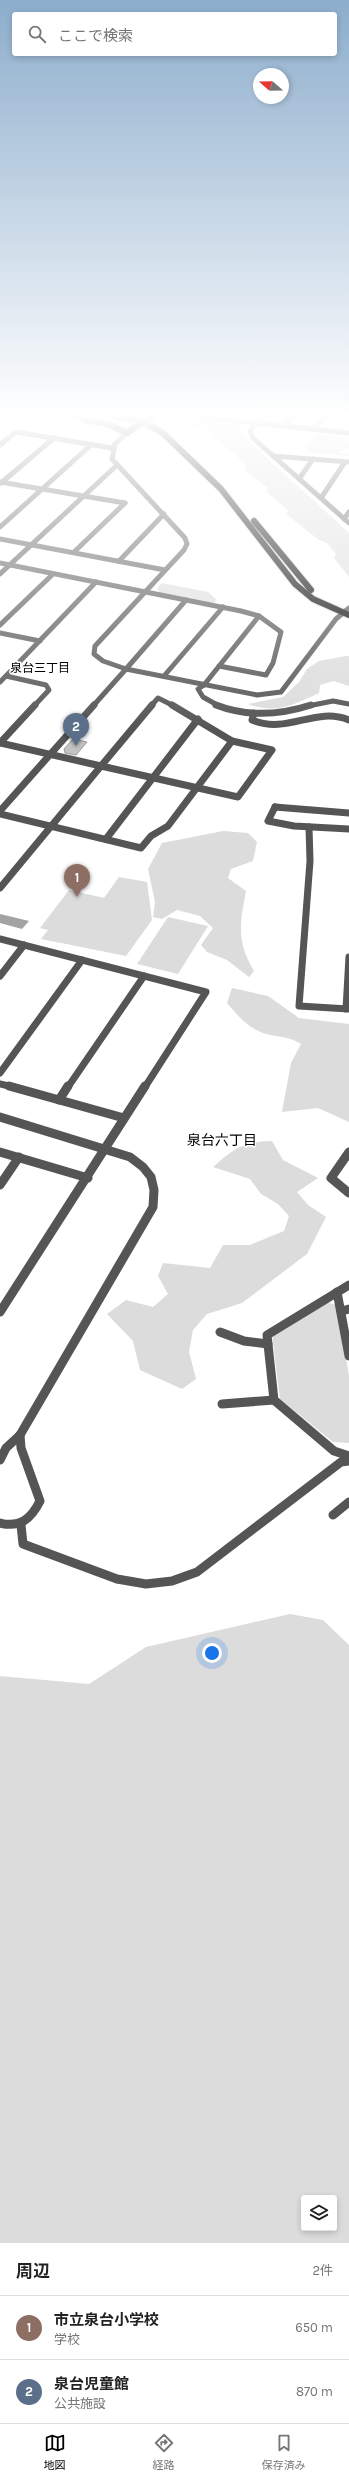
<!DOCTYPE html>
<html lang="ja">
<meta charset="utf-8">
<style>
body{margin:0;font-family:Karla,"Noto Sans JP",sans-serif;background:#f6f6f6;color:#222}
.controls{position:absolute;right:12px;bottom:12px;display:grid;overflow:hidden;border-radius:4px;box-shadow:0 2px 6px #0003}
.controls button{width:36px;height:36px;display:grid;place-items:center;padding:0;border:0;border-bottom:1px solid #e0e0e0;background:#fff;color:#222;font:20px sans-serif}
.compass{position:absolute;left:253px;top:68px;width:36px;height:36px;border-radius:50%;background:#fff;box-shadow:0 2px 6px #0003;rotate:290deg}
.you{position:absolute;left:212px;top:1653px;width:14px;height:14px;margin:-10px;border:3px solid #fff;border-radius:50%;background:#1a73e8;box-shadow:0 0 0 6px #1a73e833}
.badge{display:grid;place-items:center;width:26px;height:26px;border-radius:50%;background:#000;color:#fff;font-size:13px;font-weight:700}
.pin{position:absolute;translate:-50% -33px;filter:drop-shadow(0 1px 2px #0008)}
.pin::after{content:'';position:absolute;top:21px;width:14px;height:12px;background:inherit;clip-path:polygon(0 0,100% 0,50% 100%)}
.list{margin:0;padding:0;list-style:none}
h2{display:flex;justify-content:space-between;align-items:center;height:52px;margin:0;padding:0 16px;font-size:17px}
h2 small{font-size:13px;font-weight:400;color:#767676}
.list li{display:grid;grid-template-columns:26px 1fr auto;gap:12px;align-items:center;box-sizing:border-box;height:64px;padding:0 16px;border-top:1px solid #e0e0e0}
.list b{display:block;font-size:15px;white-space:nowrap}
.list p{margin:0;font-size:13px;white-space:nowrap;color:#767676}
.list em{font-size:13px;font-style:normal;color:#767676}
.icon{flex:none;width:22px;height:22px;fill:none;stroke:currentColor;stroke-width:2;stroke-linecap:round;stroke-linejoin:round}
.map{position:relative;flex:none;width:349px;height:2243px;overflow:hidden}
.search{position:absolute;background:#fff;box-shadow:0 2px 6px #0003;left:12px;right:12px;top:12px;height:44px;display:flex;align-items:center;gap:10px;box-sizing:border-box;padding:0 14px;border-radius:4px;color:#767676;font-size:15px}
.sheet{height:180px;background:#fff}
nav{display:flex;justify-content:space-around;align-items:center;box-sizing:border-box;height:56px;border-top:1px solid #e0e0e0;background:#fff;font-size:11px;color:#767676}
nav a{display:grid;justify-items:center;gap:2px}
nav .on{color:#000}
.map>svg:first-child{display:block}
.green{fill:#dcdcdc;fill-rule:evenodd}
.water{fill:#a3a3a3}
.building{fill:#c4c4c4;stroke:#999}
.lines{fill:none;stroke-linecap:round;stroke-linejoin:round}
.primary-casing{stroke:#dbdbdb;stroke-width:8}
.minor-far2{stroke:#555;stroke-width:5}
.minor-far1{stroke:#555;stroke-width:7}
.minor{stroke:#555;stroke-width:9}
.tertiary-far2{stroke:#555;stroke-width:5}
.tertiary-far1{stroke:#555;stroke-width:7}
.tertiary{stroke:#555;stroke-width:9}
.primary{stroke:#000;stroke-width:6}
.primary-bridge-casing{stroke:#dbdbdb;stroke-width:8;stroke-linecap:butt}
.primary-bridge{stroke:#000;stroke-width:6}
.labels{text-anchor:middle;stroke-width:3;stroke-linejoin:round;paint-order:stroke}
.far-neighbourhood-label{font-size:12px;fill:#000;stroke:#fff}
.neighbourhood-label{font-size:14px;fill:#000;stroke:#fff}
</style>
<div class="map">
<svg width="349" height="2243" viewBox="0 0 349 2243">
<rect width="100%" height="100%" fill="#fff"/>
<g class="green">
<path d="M178,418l65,7 -3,5 1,4 108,99v44l-15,-19 2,-4 -9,-11 -8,-3 -33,-26 2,-4 -22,-19 2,-3 -23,-18v-7l-31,-26 -4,-8c-15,-2 -34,-1 -48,-8l2,-2z"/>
<polygon points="316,433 336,435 349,442 349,448 338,453 349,454 349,456 312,453 305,450"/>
<polygon points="162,583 208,592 217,600 214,603 160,593 157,588"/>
<path d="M346,656h3v30l-15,-5 -14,4 -1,8c-24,11 -44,22 -71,11l35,-7 16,-15 8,-13 12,-8z"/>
<path d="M223,831l25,2 9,9 -4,19 -22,8 -3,9 18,13c-6,33 -10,49 8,80l-5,6 -22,-17 -20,-8 -6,-7 12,-17 -13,-12 -23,-6 -15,9 -9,-2 2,-15 -7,-33 14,-26z"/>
<polygon points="119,877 147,882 152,920 126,956 41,939 48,930 40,928 69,890 104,898"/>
<polygon points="168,917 208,926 178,974 137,964"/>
<path d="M232,988l36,8 31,22 50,6v98l-31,-14 -36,4 9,-49 10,-19c-14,-9 -23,-6 -38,-11 -16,-6 -25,-17 -36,-30z"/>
<path d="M272,1141l11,19 35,18 -21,14 11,13 18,12 -19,37 -65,49 -35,11 -14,16 -4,22 7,27 -14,10 -42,-19 -7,-29 -26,-27 19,-14 27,7 15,-13 -10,-18 5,-13 47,5 13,-23h27l34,-14 5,-15 -11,-12 -17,-10 -11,-15 -37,-12c22,-19 29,-25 59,-26z"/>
<polygon points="326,1302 337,1305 349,1376 349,1443 333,1442 280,1399 272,1334"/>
<path d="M290,1614l33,6 26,25v598h-349v-567l89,8 57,-37zM304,2198h30v30h-30z"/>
</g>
<polygon class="water" points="0,914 29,921 22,929 0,923"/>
<polygon class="building" points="73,739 87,742 76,755 65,753 64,749"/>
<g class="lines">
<g class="primary-casing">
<g id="primary">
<polyline points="86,415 85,420 108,424 127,433 134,428"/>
<polyline points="109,415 142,421 164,434 221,489 295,584 313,599 349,615"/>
<polyline points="254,521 311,590"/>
</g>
</g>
<g class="minor-far2">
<polyline points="258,422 263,415"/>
<polyline points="284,425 296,415"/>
<polyline points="312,429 349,433"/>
<polyline points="312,429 327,415"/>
<polyline points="0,445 16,432 112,448"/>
<polyline points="273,456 349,462"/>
<polyline points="299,479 313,459"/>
<polyline points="0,482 125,503"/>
<polyline points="1,483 54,438"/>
<polyline points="321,498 345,462"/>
<polyline points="344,519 349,512"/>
<polyline points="0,527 92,444"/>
<polyline points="0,539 165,570"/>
<polyline points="74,552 125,503"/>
<polyline points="119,561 164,514"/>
<polyline points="0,563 241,611 259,616 281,632 273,663 266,675 219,666"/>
<polyline points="0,574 116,466"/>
<polyline points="0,625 53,574"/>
<polyline points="0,633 40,641"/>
<polyline points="126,669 186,600"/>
<polyline points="6,676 46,685 49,690 34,706"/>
<polyline points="164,676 223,607"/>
<polyline points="0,682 96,582"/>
<polyline points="204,685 259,616"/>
<polyline points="151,706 158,698 174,706"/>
</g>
<g class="minor-far1">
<path d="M254,713l-2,7c36,15 63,-14 97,0"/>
<polyline points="0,743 101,766"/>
<polyline points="0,743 35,705"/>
<polyline points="101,766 238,797 272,750 232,741 172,705"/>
<polyline points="101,766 152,705"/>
<polyline points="275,807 268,821 294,826 349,829"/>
<polyline points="0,814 141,848 151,836 168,826 232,741"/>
<polyline points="309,827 310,861 299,1006 349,1009"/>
<polyline points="106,839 198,719"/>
<polyline points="0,888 101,766"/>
<polyline points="0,976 24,945"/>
<polyline points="346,1009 349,957"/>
<polyline points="0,1073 82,960"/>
<polyline points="0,1084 13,1087"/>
<polyline points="68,1087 144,976"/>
</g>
<g class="minor">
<polyline points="9,1086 124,1118"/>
<polyline points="59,1100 68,1086"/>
<polyline points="0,1152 88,1178"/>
<polyline points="349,1152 331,1178 349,1193"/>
<polyline points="0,1185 19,1157"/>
<polyline points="349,1285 267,1335 274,1400 334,1451 349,1456"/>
<polyline points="337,1292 349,1356"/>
<polyline points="341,1311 349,1309"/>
<polyline points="220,1332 244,1341 268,1344"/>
<polyline points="222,1404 274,1400"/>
<polyline points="0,1460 6,1448 20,1435"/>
<polyline points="333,1515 349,1502"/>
<path d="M0,1523c20,5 31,-4 40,-22l-19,-53 -1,-13"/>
<polyline points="21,1525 23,1544 117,1579 146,1584 172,1581 197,1572 341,1462 349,1461"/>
</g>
<g class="tertiary-far2">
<polyline points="66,415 92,421"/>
<polyline points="182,415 312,429"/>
<polyline points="255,422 250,432 253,438 349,523"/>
<polyline points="127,433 115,444 112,459 185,538 187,544 184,550 95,646 94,654 103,661 126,669 257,695 281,692 336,619 349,608"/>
<polyline points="204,685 198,689 203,697 219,706"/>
<polyline points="93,706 126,669"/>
<polyline points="308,706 333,701 349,704"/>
</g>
<g class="tertiary-far1">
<path d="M216,705c31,12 64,10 95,0"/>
<polyline points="275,807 349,813"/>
<polyline points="0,811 94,705"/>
<polyline points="0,939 206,992 145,1087"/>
</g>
<g class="tertiary">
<polyline points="0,1117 130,1157 143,1167 151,1177 154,1190 153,1207 20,1435"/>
<polyline points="0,1312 145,1086"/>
</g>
<use href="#primary" class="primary"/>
<g class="primary-bridge-casing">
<polyline id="primary-bridge" points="134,428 155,415"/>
</g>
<use href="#primary-bridge" class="primary-bridge"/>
</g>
<linearGradient id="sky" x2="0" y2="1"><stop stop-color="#8cadcc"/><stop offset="0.57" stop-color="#fff"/><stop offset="1" stop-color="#fff" stop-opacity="0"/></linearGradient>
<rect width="349" height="729" fill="url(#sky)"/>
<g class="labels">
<g class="far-neighbourhood-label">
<text x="40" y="672">泉台三丁目</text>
</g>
<g class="neighbourhood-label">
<text x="222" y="1145">泉台六丁目</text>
</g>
</g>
</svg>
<div class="controls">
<button><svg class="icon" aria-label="layers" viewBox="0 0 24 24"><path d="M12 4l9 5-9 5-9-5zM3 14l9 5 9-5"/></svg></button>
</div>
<svg class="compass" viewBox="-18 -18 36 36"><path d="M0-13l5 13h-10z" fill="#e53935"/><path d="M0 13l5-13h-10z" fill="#767676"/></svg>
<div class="you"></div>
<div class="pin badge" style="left:77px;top:897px;background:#8d6e63">1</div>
<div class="pin badge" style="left:76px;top:746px;background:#5c6f8a">2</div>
<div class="search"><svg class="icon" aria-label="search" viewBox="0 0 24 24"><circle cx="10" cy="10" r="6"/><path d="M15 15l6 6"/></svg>ここで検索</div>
</div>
<section class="sheet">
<h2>周辺<small>2件</small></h2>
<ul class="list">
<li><span class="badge" style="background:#8d6e63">1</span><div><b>市立泉台小学校</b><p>学校</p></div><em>650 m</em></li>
<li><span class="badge" style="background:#5c6f8a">2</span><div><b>泉台児童館</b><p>公共施設</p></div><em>870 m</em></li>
</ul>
</section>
<nav>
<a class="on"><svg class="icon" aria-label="map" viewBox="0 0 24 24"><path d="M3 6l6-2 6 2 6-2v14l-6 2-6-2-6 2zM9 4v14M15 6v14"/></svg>地図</a>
<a><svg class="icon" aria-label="directions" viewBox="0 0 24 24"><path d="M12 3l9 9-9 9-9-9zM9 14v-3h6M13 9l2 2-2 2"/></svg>経路</a>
<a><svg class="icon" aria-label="saved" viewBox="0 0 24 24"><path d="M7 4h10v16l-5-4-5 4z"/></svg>保存済み</a>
</nav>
